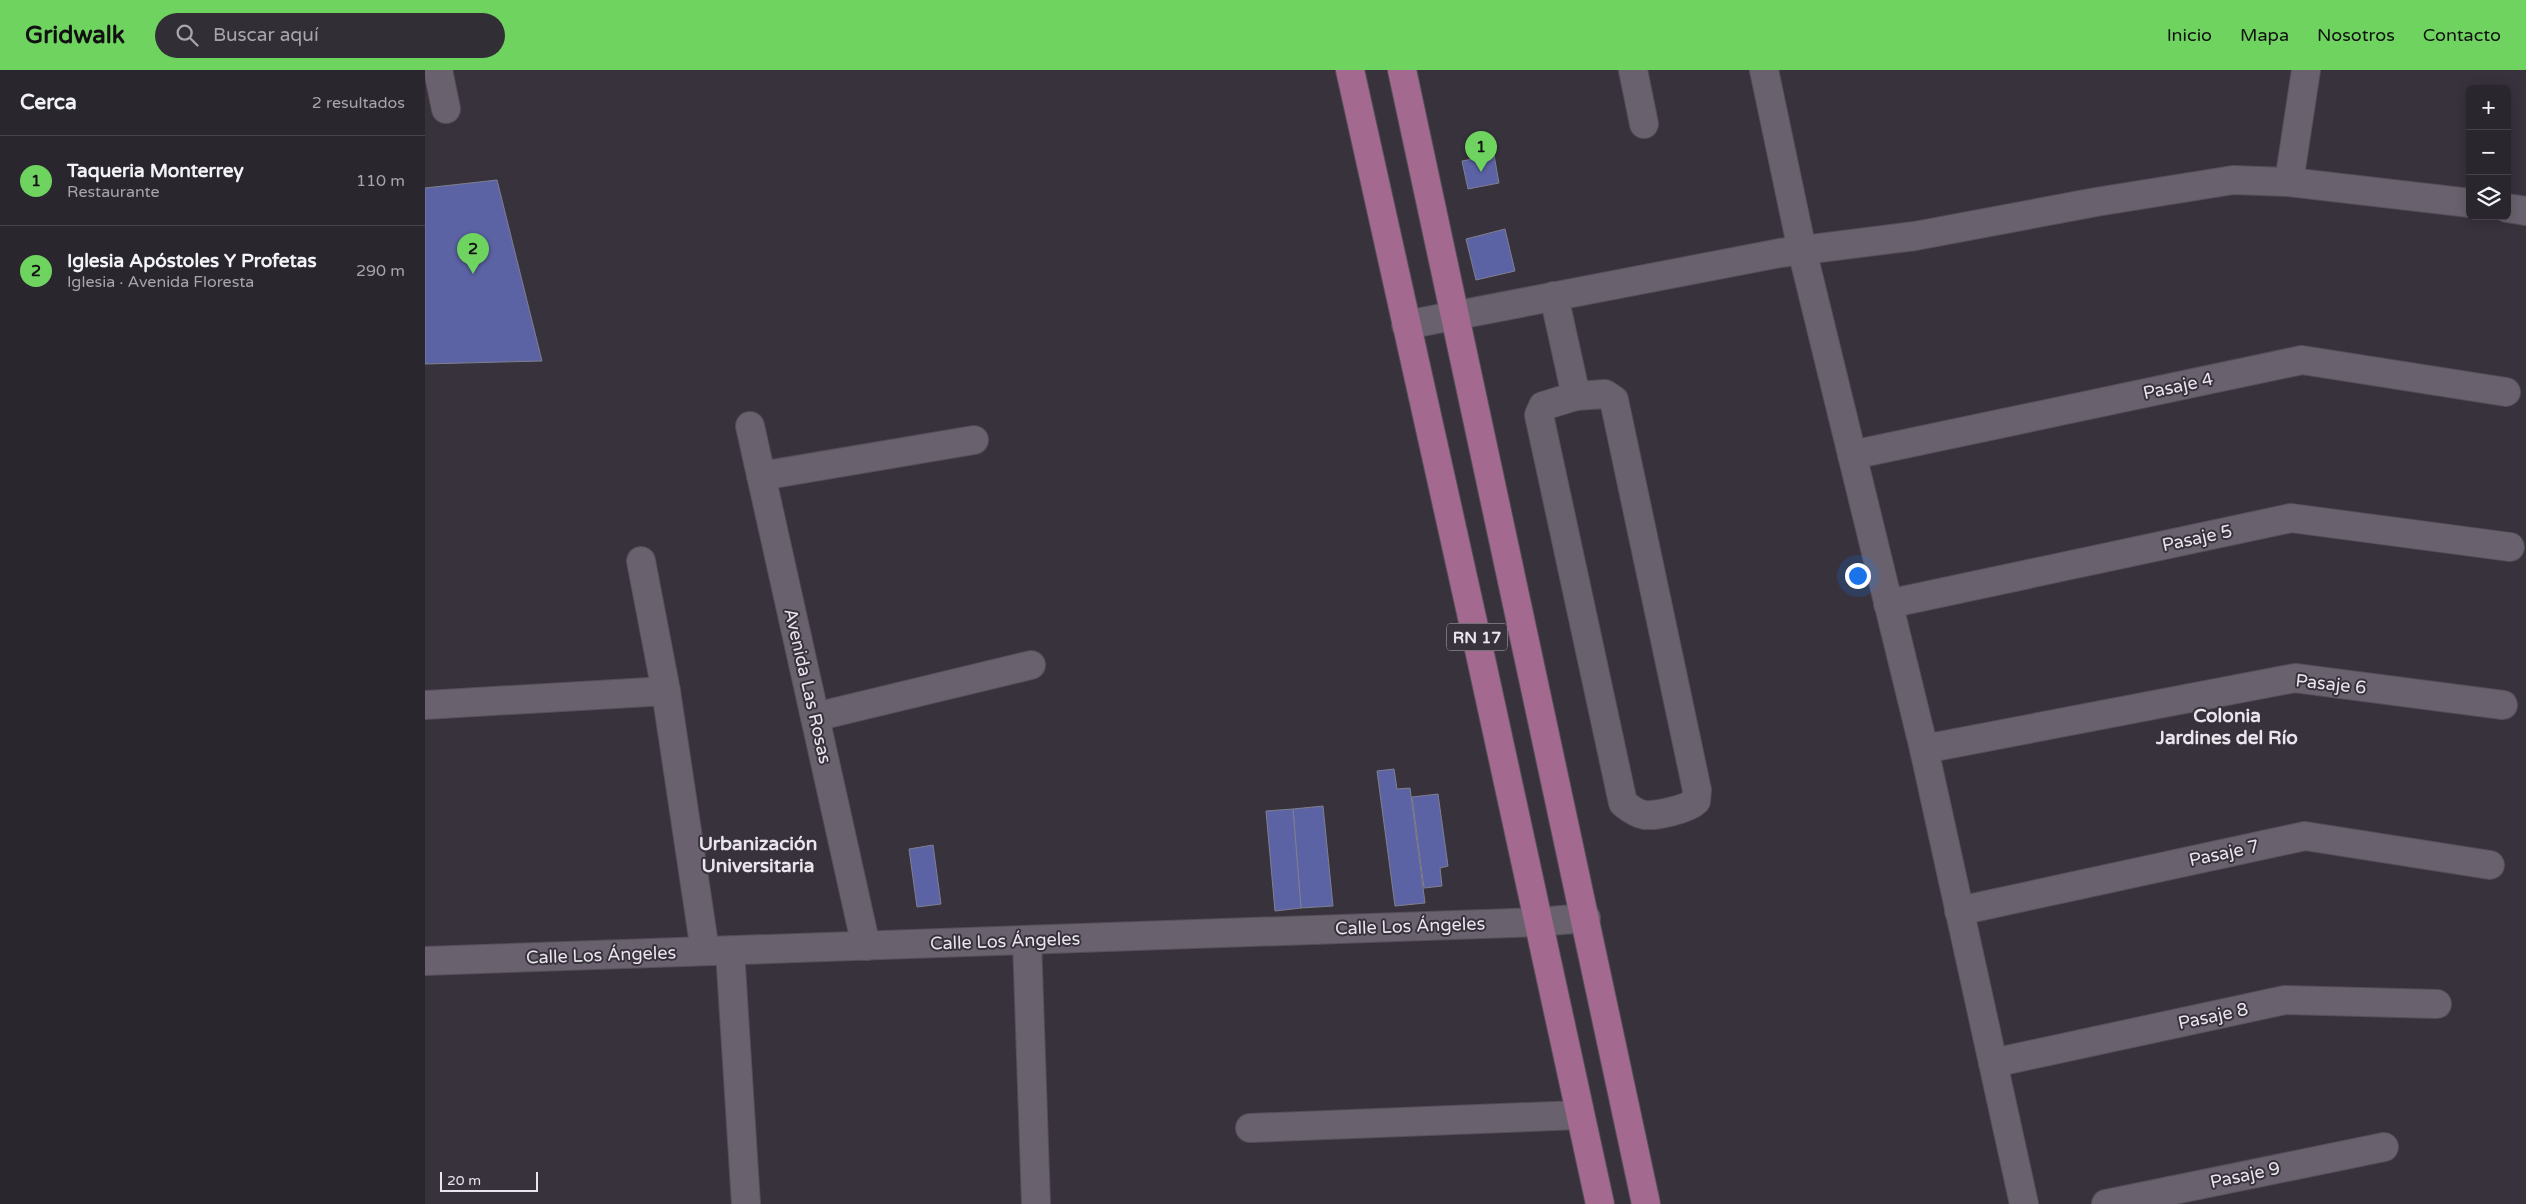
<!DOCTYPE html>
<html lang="es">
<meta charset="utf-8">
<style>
body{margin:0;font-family:"Varela Round",sans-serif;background:#322e36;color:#f1f3f6}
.controls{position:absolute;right:15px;top:15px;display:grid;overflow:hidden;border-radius:8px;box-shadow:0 2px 12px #0003}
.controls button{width:45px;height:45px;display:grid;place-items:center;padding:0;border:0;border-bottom:1px solid #46434a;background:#2a262e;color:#f1f3f6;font:25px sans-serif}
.scale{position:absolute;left:15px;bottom:12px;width:98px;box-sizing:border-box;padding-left:5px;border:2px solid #e9e5ec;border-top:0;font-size:14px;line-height:18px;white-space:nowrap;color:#e9e5ec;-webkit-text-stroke:4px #38323d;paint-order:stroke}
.you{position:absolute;left:1432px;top:505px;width:18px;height:18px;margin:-12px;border:4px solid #fff;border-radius:50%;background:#1a73e8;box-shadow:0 0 0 8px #1a73e833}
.badge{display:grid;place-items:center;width:32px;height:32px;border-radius:50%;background:#6fd360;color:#111;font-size:16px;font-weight:700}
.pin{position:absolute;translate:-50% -41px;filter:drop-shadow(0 1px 2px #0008)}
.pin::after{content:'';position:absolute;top:26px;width:18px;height:15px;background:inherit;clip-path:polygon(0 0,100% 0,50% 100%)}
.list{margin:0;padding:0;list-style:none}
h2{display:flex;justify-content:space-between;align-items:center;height:65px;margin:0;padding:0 20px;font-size:21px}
h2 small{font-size:16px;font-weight:400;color:#a5a5aa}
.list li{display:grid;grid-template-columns:32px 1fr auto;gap:15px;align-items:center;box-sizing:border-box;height:90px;padding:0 20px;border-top:1px solid #46434a}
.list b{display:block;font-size:19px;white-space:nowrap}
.list p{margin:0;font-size:16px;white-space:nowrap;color:#a5a5aa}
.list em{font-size:16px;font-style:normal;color:#a5a5aa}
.icon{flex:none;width:28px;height:28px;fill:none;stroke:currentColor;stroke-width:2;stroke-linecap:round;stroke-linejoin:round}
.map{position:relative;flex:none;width:2101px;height:1134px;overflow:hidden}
header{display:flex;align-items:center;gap:30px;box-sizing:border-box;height:70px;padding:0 25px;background:#6fd360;color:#111}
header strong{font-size:24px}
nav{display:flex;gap:28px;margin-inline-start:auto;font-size:18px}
.search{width:350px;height:45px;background:#322e36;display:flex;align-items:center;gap:12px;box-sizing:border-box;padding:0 18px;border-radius:28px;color:#a5a5aa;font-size:19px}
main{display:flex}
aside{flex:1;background:#2a262e}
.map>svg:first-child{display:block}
.building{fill:#5c63a5;stroke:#7e808e}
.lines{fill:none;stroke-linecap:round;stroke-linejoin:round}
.minor-casing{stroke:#544f57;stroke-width:30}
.major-casing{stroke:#544f57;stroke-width:30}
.minor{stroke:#69626e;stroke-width:28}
.major{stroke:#a4698e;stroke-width:28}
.labels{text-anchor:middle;stroke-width:4;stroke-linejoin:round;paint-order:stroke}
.shield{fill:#38323d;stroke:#b4afb8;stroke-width:1}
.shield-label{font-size:16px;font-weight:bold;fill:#e9e5ec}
.street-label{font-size:18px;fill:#e9e5ec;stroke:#38323d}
.neighbourhood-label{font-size:19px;font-weight:bold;fill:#e9e5ec;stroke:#38323d}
</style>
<header>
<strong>Gridwalk</strong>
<div class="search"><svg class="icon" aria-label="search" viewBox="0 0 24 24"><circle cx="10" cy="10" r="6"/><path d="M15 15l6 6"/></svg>Buscar aquí</div>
<nav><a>Inicio</a><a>Mapa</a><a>Nosotros</a><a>Contacto</a></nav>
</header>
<main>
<aside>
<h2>Cerca<small>2 resultados</small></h2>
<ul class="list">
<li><span class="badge">1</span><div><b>Taqueria Monterrey</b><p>Restaurante</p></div><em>110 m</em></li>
<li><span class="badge">2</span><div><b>Iglesia Apóstoles Y Profetas</b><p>Iglesia · Avenida Floresta</p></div><em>290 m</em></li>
</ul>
</aside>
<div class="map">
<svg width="2101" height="1134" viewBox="0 0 2101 1134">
<rect width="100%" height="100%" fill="#38323d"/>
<g class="building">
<polygon points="1069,85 1074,113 1043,119 1037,91"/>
<polygon points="72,110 117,291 0,294 0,118"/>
<polygon points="1080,159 1090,201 1051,210 1041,169"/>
<polygon points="969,699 972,719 985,718 1000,833 970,836 952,701"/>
<polygon points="1013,724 1023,796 1015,798 1017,816 999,818 987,727"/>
<polygon points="898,736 908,836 876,838 868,739"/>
<polygon points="868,739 876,838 850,841 841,741"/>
<polygon points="508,775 516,834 492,837 484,779"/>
</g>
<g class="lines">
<g class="minor-casing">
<g id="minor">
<polyline points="13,0 21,39"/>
<polyline points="1208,0 1219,54"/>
<polyline points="1339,0 1377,180 1499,679 1599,1134"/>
<polyline points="1864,112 1881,0"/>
<polyline points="2082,138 2101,141"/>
<path d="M1129,226l22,100 -33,10 -4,9 84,388c6,5 14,11 22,12 12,1 43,-6 51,-14l1,-11 -83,-390 -9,-6 -29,2"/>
<polyline points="981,255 1355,183 1490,166 1671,132 1808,110 1864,112 2045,133"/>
<polyline points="325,356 441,876"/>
<polyline points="1427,385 1877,290 2081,322"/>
<polyline points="336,406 549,370"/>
<polyline points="216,491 241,621 280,881"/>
<polyline points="1463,534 1866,448 2085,477"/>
<polyline points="0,635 241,621"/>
<polyline points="390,647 606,595"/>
<polyline points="1499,679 1870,608 2078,635"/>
<polyline points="1534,841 1880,766 2065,795"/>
<polyline points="602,870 611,1134"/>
<polyline points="305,881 321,1134"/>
<polyline points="0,891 1113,852 1161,848"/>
<polyline points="1568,993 1860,930 2012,934"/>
<polyline points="825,1058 1155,1045"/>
<polyline points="1681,1134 1959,1077"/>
</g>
</g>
<g class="major-casing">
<g id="major">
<polyline points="925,0 1048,552 1175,1134"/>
<polyline points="977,0 1221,1134"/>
</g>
</g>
<use href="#minor" class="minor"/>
<use href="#major" class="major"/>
</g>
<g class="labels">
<rect class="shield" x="1022" y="553.5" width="60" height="27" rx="4"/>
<g class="shield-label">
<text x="1052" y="573">RN 17</text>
</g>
<g class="street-label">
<text transform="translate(1753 316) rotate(-12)" y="6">Pasaje 4</text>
<text transform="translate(1772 468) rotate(-12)" y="6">Pasaje 5</text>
<text transform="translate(1906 614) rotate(6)" y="6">Pasaje 6</text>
<text transform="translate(383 616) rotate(77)" y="6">Avenida Las Rosas</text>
<text transform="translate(1799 783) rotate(-12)" y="6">Pasaje 7</text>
<text transform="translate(985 856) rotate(-2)" y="6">Calle Los Ángeles</text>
<text transform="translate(580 871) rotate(-2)" y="6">Calle Los Ángeles</text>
<text transform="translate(176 885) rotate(-2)" y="6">Calle Los Ángeles</text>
<text transform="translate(1788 946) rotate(-12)" y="6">Pasaje 8</text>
<text transform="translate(1820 1105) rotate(-12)" y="6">Pasaje 9</text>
</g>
<g class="neighbourhood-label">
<text x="1802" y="652">Colonia<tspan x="1802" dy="22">Jardines del Río</tspan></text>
<text x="333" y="780">Urbanización<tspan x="333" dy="22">Universitaria</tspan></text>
</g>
</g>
</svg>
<div class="controls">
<button>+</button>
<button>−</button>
<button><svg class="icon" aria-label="layers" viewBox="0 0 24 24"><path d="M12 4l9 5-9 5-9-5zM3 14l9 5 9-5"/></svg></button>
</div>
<div class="scale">20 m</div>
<div class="you"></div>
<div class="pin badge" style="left:1056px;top:102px">1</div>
<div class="pin badge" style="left:48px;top:204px">2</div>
</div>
</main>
